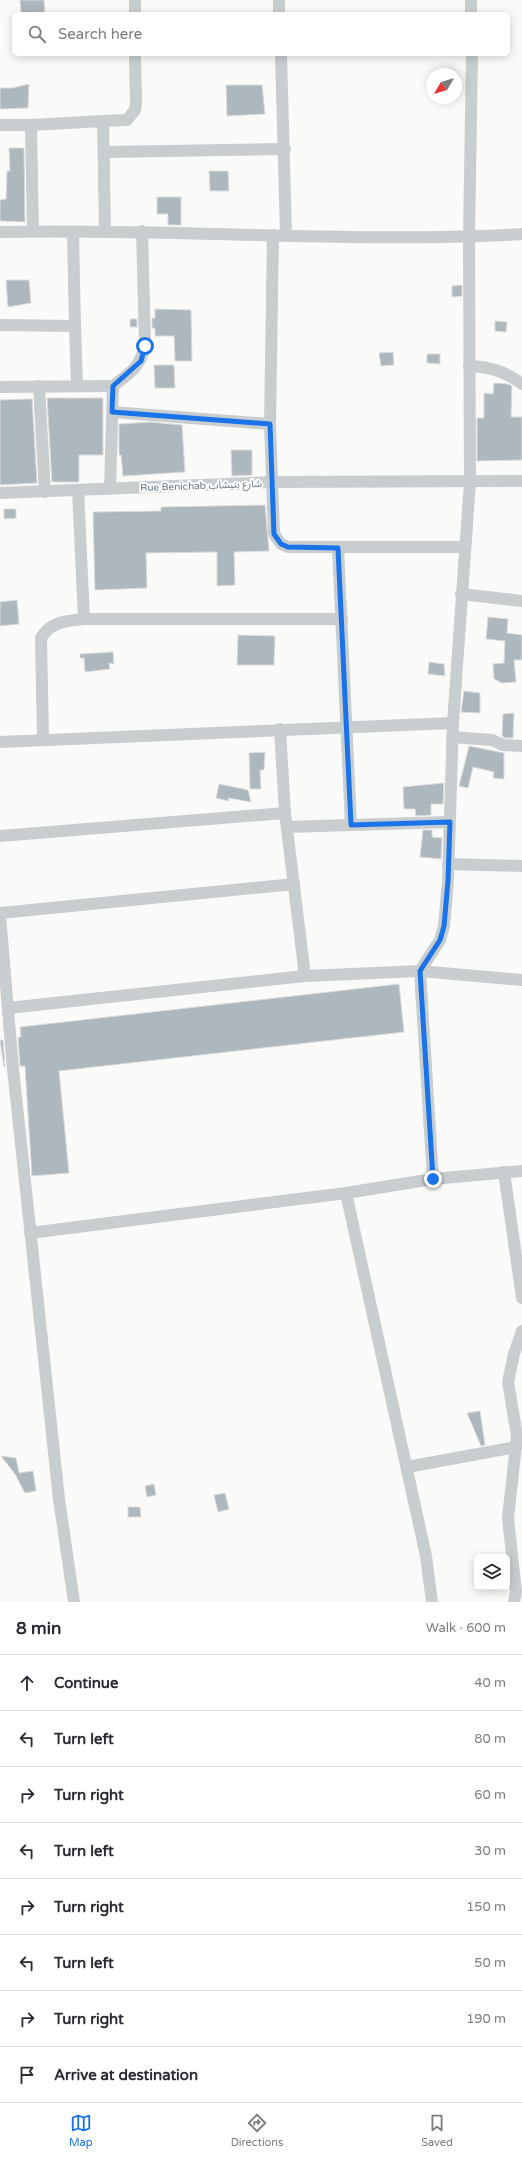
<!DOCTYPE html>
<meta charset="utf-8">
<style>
body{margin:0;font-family:"Varela Round","Noto Sans Arabic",sans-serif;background:#f7f7f7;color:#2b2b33}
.controls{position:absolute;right:12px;bottom:12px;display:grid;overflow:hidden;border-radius:6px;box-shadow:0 2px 10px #0003}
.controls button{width:36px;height:36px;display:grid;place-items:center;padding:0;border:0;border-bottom:1px solid #e1e1e2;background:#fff;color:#2b2b33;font:20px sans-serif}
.compass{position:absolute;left:426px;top:68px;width:36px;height:36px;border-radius:50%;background:#fff;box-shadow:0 2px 10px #0003;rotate:232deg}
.stop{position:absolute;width:12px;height:12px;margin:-9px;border:3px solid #1a73e8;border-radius:50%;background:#fff}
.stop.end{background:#1a73e8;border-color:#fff;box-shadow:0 1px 4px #0008}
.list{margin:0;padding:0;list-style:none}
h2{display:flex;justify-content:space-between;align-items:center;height:52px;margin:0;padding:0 16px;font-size:17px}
h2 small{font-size:13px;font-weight:400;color:#7c7c81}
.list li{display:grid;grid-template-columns:26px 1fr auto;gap:12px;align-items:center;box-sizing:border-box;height:56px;padding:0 16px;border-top:1px solid #e1e1e2}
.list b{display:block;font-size:15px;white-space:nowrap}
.list em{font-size:13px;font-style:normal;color:#7c7c81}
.icon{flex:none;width:22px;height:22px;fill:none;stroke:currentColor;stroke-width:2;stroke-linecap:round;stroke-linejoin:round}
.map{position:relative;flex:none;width:522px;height:1602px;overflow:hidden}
.search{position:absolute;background:#fff;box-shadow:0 2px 10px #0003;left:12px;right:12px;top:12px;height:44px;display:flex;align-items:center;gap:10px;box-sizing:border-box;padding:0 14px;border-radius:6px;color:#7c7c81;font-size:15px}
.sheet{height:500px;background:#fff}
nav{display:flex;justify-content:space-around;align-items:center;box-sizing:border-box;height:56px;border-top:1px solid #e1e1e2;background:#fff;font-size:11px;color:#7c7c81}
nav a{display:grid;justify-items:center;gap:2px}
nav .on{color:#1a73e8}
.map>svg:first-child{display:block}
.building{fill:#adb8be;stroke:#dcdcda}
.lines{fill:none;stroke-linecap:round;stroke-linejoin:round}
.minor{stroke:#c8cdd0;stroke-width:12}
.route{stroke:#1a73e8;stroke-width:5}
.labels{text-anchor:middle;stroke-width:4;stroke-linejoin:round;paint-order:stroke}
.street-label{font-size:10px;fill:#627886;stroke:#fff}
</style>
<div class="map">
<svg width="522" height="1602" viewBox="0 0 522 1602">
<rect width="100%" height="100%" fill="#fafaf8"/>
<g class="building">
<polygon points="20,0 44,0 45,14 21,14"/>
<polygon points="29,84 28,108 0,109 0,88 12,88"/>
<polygon points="226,85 262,85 265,114 227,116"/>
<polygon points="9,148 24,148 25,222 0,221 0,200 6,199 7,171 10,171"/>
<polygon points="209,171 228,171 229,191 210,191"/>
<polygon points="157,197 181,197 181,225 168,225 168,214 157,214"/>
<polygon points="6,280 29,280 31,303 8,307"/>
<polygon points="462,285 462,296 452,297 452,286"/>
<polygon points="155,309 191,310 192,361 175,361 174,336 155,336 155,328 152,328 152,318 155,318"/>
<rect x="130" y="319" width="7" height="8"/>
<polygon points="495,321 507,322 506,332 495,331"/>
<polygon points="393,352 394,365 381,366 379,353"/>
<polygon points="427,354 440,354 440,364 427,363"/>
<polygon points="154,365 174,365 175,388 155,388"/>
<polygon points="494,383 508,384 512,386 511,417 522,417 522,460 477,461 477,418 484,418 484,393 493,394"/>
<polygon points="47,398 103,398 103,455 79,455 79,482 52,482"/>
<polygon points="27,399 32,399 37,483 0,485 0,400"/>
<polygon points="150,422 182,425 185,472 123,476 121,455 119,455 119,424"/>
<polygon points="231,450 252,450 252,475 232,476"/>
<polygon points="265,505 269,551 234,552 235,585 217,586 217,552 146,553 147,588 95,590 93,512 161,511 161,507"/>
<polygon points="4,509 16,509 16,518 4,519"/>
<polygon points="17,600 19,624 0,626 0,602"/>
<polygon points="488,617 508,619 507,633 522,635 522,660 514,660 516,682 502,683 494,679 493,664 504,663 505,641 486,639"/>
<polygon points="238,635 275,636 274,665 237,665"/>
<polygon points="113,652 114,664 109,663 110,669 85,672 84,658 80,658 80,654"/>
<polygon points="429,662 444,664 445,676 428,674"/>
<polygon points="464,691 480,693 480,713 461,712"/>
<polygon points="514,713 513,738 505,738 502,736 503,714"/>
<polygon points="469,746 504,753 504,779 493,778 494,772 473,767 468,788 459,786"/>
<polygon points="265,752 264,770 260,770 261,789 250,789 249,753"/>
<polygon points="444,783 443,804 431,804 431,815 416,816 415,809 404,809 403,787"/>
<polygon points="219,784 248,790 251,802 228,798 229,801 216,798"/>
<polygon points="423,830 432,830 432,837 442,838 441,859 420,857"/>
<polygon points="399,984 404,1032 59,1071 69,1173 32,1176 25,1066 20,1066 18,1037 21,1037 20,1027"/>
<polygon points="0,1040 3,1040 5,1067 4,1067"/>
<polygon points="480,1411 485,1445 481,1446 467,1413"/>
<polygon points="1,1456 16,1458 19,1473 33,1471 36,1491 25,1493 15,1474"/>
<polygon points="154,1484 156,1495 147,1497 145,1486"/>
<polygon points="225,1493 229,1509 218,1512 214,1495"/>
<polygon points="128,1507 140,1507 141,1517 128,1517"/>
</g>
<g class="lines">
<g class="minor">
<polyline points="135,0 135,14"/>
<polyline points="279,0 279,14"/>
<polyline points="471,0 471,14"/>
<polyline points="281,54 286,235"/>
<polyline points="0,125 31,125"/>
<polyline points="104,152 285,149"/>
<polyline points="33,231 31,125 103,121"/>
<polyline points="105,231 103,121 127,120 135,110 136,104 135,54"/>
<path d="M0,232c174,-4 348,12 522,2"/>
<polyline points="273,235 270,424 274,534 281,544 288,547 465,547"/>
<polyline points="0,325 75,326 73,232"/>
<polyline points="75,326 77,386"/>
<path d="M469,366c21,1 36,5 53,18"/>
<polyline points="39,386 45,492"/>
<polyline points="0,387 113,386"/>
<polyline points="112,412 270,424"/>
<path d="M110,489l3,-103c17,-13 27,-19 32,-40l-3,-115"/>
<polyline points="78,490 84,619"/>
<polyline points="0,493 272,482 522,481"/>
<polyline points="338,548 351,825"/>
<polyline points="461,594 522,601"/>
<polyline points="452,737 492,740 503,745 522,746"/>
<path d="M43,739l-2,-101c10,-17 25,-17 43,-19h258"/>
<polyline points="0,742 453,723"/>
<polyline points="287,827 449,822"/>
<polyline points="0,836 285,813"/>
<polyline points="448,864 522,866"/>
<polyline points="0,913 294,884"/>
<polyline points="0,915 13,1069 59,1499 74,1602"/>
<polyline points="305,976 420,971 522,980"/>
<polyline points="8,1008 305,976 285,813 280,729"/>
<polyline points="504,1172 522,1298"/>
<polyline points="433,1179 420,971 440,940 444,926 448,881 453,723 470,482 469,237 472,54"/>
<polyline points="346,1193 426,1556 432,1602"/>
<polyline points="30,1233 346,1193 433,1179 522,1171"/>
<polyline points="407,1467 516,1447"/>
<polyline points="514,1602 516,1592 508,1518 517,1436 508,1382 514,1354 522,1331"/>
</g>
</g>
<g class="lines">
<polyline class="route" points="145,346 141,361 113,386 112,412 270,424 274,534 281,544 288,547 338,548 351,825 450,822 448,881 444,926 440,940 420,971 433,1179"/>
</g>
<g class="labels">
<g class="street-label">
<text transform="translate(201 485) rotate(-2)" y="4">Rue Benichab شارع بنيشاب</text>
</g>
</g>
</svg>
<div class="controls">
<button><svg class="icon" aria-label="layers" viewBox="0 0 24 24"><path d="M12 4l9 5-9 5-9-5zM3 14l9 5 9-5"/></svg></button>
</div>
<svg class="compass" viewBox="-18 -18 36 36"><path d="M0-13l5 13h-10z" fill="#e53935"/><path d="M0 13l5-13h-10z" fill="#7c7c81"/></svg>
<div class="stop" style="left:145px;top:346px"></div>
<div class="stop end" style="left:433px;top:1179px"></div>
<div class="search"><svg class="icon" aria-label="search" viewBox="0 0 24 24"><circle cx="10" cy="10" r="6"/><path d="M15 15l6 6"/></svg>Search here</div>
</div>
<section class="sheet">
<h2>8 min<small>Walk · 600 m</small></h2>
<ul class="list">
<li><svg class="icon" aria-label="ahead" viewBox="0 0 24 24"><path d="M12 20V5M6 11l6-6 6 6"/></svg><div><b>Continue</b></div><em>40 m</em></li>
<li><svg class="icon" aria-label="left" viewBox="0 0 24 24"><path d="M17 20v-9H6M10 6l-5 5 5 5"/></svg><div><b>Turn left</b></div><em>80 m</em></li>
<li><svg class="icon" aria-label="right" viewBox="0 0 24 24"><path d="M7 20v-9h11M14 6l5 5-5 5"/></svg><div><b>Turn right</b></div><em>60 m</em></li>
<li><svg class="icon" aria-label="left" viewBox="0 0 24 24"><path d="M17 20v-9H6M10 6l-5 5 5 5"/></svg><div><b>Turn left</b></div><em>30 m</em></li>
<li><svg class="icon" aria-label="right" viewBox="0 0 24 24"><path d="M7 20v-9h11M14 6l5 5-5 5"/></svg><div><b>Turn right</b></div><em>150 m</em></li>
<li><svg class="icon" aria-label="left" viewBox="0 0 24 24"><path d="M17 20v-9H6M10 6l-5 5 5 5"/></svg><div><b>Turn left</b></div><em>50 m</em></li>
<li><svg class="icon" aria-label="right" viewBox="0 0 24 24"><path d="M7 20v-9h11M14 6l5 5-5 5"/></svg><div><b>Turn right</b></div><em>190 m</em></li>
<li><svg class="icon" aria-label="arrive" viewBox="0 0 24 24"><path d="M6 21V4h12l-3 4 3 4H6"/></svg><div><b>Arrive at destination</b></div></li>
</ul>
</section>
<nav>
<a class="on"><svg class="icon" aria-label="map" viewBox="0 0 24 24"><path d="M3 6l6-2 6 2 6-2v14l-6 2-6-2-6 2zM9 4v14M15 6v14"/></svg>Map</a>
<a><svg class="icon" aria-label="directions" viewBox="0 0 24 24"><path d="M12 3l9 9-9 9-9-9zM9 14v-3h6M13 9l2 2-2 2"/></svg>Directions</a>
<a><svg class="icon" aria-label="saved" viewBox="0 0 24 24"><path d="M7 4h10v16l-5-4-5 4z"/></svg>Saved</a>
</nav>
